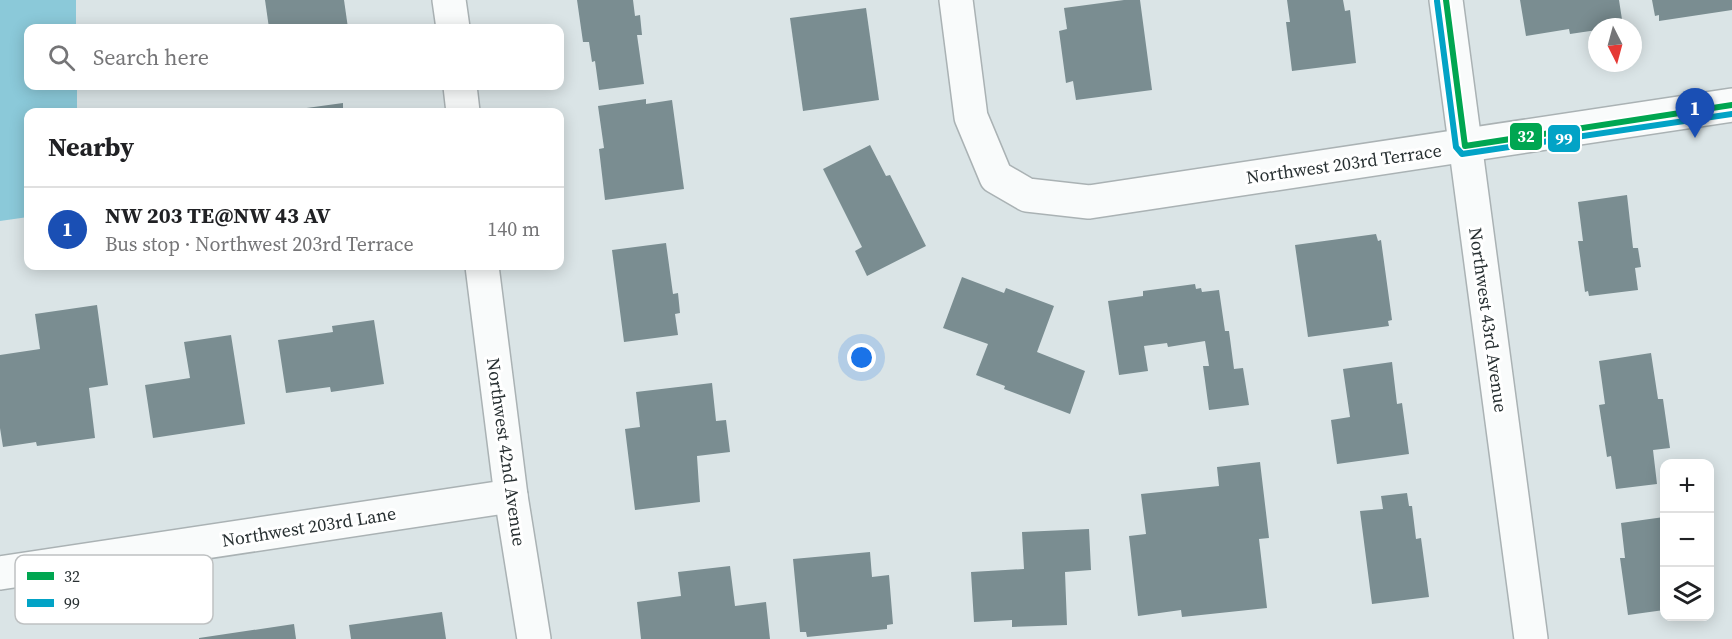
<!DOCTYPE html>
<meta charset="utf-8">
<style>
body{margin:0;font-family:"Source Serif 4",serif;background:#f6f6f6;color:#202124}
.controls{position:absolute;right:18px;bottom:18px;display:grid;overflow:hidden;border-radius:12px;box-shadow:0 3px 15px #0003}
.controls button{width:54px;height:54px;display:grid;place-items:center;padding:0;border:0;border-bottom:2px solid #e0e0e0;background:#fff;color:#202124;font:30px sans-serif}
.compass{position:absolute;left:1588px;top:18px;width:54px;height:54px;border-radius:50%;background:#fff;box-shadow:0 3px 15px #0003;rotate:174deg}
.you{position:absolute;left:862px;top:358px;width:21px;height:21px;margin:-15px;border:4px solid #fff;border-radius:50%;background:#1a73e8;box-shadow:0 0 0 9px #1a73e833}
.badge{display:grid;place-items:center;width:39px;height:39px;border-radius:50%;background:#db2777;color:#fff;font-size:20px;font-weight:700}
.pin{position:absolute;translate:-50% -50px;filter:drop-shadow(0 2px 3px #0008)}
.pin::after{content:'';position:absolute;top:32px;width:21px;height:18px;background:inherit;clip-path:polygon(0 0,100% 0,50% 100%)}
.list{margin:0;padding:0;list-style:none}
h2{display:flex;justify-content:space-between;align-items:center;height:78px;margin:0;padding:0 24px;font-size:26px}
h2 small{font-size:20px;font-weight:400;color:#757577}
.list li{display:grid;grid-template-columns:39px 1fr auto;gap:18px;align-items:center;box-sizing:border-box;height:84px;padding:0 24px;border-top:2px solid #e0e0e0}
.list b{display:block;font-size:22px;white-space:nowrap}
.list p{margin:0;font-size:20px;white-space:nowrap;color:#757577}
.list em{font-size:20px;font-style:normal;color:#757577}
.icon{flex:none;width:33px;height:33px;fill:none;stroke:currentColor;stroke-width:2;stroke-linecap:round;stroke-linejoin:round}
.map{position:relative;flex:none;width:1732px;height:639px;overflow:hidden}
.search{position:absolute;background:#fff;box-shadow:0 3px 15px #0003;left:24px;top:24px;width:540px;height:66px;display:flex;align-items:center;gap:15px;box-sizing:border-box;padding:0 21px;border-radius:12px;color:#757577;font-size:22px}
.panel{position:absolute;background:#fff;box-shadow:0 3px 15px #0003;left:24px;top:108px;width:540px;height:162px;border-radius:12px}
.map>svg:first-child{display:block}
.water{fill:#8bc9d9}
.building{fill:#7a8d91}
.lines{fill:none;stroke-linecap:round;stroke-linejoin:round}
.minor-casing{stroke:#aab2b4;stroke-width:36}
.minor{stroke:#f9fbfb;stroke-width:33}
.bus-1-casing{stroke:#fff;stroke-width:10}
.bus-2-casing{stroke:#fff;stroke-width:10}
.bus-1{stroke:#00a651;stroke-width:6}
.bus-2{stroke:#02a3c6;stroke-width:6}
.labels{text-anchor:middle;stroke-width:6;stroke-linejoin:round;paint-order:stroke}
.street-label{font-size:18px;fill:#283032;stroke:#fff}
.key{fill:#fff;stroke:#bec1c2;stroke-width:1.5}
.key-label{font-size:16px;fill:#283032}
.line-badge{stroke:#fff;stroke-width:2}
.badge-label{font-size:16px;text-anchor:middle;font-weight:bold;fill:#fff}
</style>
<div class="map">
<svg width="1732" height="639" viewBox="0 0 1732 639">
<rect width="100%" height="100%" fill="#dae4e6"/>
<polygon class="water" points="0,0 76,0 76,28 28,28 28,86 77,86 77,112 28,112 28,217 0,221"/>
<g class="building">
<polygon points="265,0 344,0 348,28 269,28"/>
<polygon points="577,0 633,0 635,16 640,15 642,35 637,35 644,84 599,90 595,61 592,62 589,42 583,42"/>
<polygon points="1124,0 1140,0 1152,90 1076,100 1073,81 1066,83 1059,31 1067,29 1064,8"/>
<polygon points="1287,0 1343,0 1345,11 1350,10 1356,63 1292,71 1286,22 1290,22"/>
<polygon points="1520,0 1619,0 1623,26 1597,27 1597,30 1570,34 1569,29 1526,36"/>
<polygon points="1652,0 1732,0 1732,10 1659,21 1659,15 1655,16"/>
<polygon points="866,8 879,100 803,111 790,18"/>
<polygon points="646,99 646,104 672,100 684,189 605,200 599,149 604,148 598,106"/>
<polygon points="343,103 343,109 349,108 350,112 292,112 292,110"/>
<polygon points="870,145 886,176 890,175 926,246 867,276 855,251 862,247 823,169"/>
<polygon points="1627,195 1633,248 1638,248 1641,267 1635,268 1638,290 1589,296 1588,291 1585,292 1578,241 1583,241 1578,202"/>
<polygon points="1376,234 1378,241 1381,240 1392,320 1388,321 1389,326 1308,337 1295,245"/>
<polygon points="666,243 673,294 678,293 680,313 675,314 678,335 624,342 612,250"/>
<polygon points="962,277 1004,293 1006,288 1054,306 1037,352 1085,371 1070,414 1004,389 1005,386 976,375 988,344 943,328"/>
<polygon points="1195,284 1196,289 1201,288 1202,292 1219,290 1225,331 1229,331 1234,369 1243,368 1249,405 1209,410 1203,366 1209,366 1205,341 1168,347 1167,343 1144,346 1148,371 1119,375 1108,301 1143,296 1143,291"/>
<polygon points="97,305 108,385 89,388 95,438 37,446 36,442 3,447 0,428 0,355 40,349 35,314"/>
<polygon points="374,320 384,384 331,392 330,387 286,393 278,340 333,332 332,326"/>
<polygon points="231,335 245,424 153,438 145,385 190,378 184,342"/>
<polygon points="1651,353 1658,399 1663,399 1670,448 1653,450 1657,484 1616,489 1611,456 1607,457 1599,405 1605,404 1599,361"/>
<polygon points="1392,362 1397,404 1402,403 1409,454 1337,464 1331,420 1350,417 1343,369"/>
<polygon points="712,383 716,421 726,420 730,452 697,456 700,502 635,510 625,429 640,427 636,392"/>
<polygon points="1260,462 1269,538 1259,539 1267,608 1182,617 1181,610 1138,616 1129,536 1146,534 1141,494 1219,486 1217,467"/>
<polygon points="1407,493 1409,506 1412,506 1416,539 1421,538 1429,597 1372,604 1360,511 1383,509 1381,496"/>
<polygon points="1664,517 1664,610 1628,615 1620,558 1625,558 1621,523"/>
<polygon points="1089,529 1091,570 1065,572 1067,625 1012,627 1012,620 974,622 971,572 1024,569 1022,532"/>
<polygon points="870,552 872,577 889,575 893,624 887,625 887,629 807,637 806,632 800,632 793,559"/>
<polygon points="730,566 735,606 766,602 770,639 641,639 637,602 681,596 678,572"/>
<polygon points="442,612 446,639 351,639 349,625"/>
<polygon points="294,624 296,639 199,639 199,638"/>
</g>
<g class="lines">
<g class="minor-casing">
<g id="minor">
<polyline points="449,0 453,28"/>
<polyline points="956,0 971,117 996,177 1027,195 1089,202 1732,105"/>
<polyline points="1446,0 1531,639"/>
<polyline points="460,86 463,112"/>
<polyline points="482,266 511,496 534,639"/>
<polyline points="0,573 511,496"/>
</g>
</g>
<use href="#minor" class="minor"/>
<g class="bus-1-casing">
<polyline id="bus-1" points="1446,0 1465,146 1732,105"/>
</g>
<g class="bus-2-casing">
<polyline id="bus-2" points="1437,1 1456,147 1462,154 1732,114"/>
</g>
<use href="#bus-1" class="bus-1"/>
<use href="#bus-2" class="bus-2"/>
</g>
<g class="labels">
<g class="street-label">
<text transform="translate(1344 164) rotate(-8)" y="6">Northwest 203rd Terrace</text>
<text transform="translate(1488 320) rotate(82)" y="6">Northwest 43rd Avenue</text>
<text transform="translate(506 452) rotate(82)" y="6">Northwest 42nd Avenue</text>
<text transform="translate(309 527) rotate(-9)" y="6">Northwest 203rd Lane</text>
</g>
</g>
<rect x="15" y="555" width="198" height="69" rx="9" class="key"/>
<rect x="27" y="572" width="27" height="8" fill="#00a651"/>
<rect x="27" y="599" width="27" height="8" fill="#02a3c6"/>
<g class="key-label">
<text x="64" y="582">32</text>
<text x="64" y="609">99</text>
</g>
<g class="line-badge">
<rect x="1509" y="122" width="34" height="29" rx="6" fill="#00a651"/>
<rect x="1547" y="124" width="34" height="29" rx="6" fill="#02a3c6"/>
</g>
<g class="badge-label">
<text x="1526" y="142">32</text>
<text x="1564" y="145">99</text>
</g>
</svg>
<div class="controls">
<button>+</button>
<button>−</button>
<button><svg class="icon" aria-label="layers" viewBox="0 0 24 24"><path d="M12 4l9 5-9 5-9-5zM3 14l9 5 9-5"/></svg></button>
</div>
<svg class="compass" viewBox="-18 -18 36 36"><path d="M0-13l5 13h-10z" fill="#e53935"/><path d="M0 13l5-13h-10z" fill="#757577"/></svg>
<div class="you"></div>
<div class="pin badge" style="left:1695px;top:138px;background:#1a4fb4">1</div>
<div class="search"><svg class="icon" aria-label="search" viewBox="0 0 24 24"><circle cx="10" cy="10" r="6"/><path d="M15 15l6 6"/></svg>Search here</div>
<section class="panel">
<h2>Nearby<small></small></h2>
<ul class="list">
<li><span class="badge" style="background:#1a4fb4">1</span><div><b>NW 203 TE@NW 43 AV</b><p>Bus stop · Northwest 203rd Terrace</p></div><em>140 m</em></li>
</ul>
</section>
</div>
